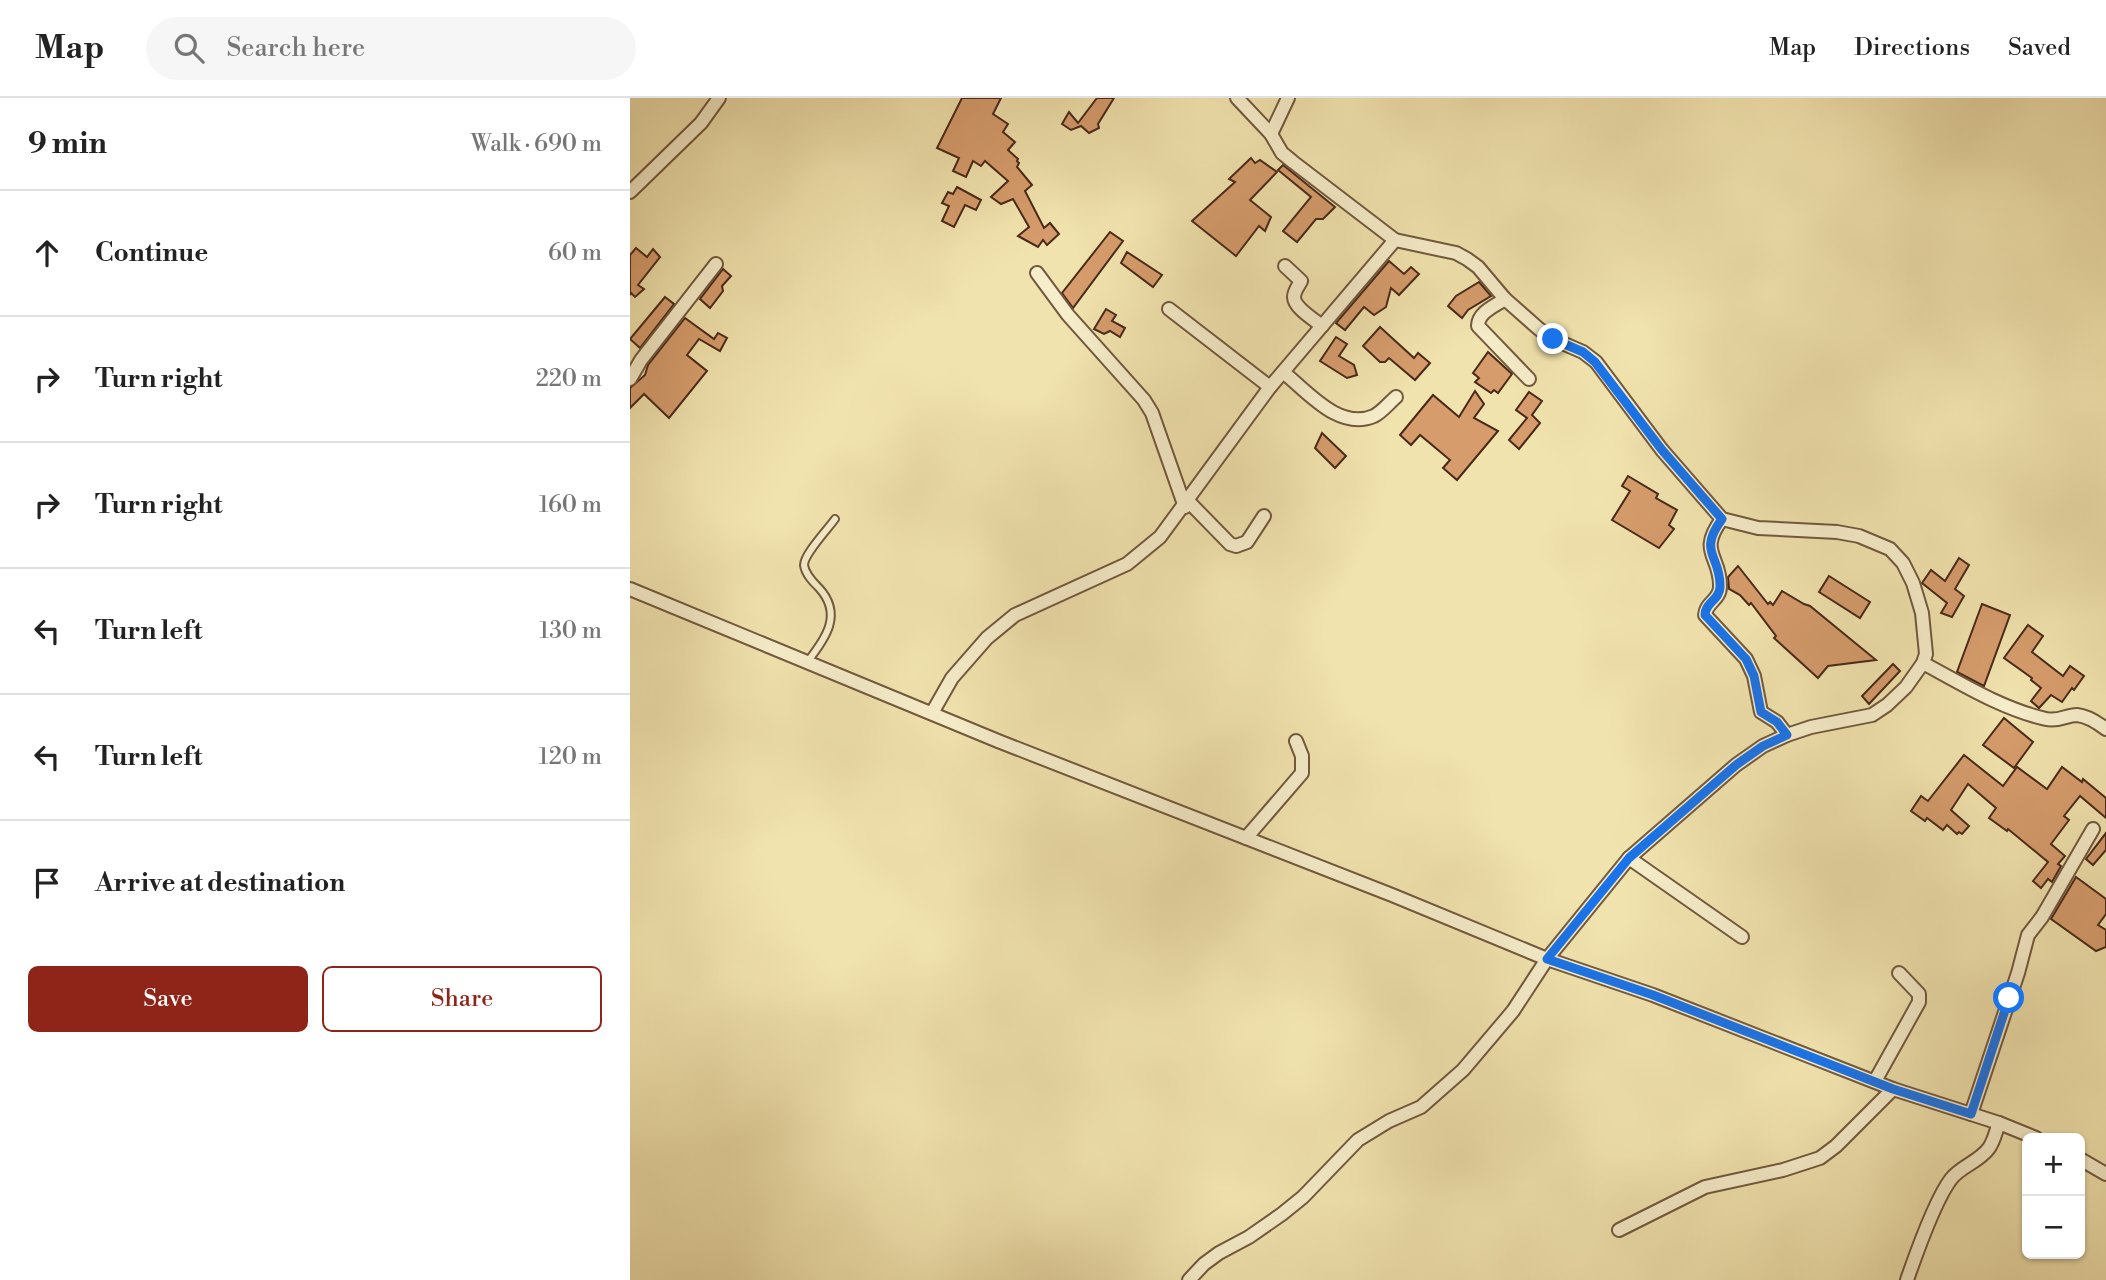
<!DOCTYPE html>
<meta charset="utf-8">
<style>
body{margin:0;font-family:"Libre Bodoni",serif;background:#f6f6f6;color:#222}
.controls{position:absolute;right:21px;bottom:21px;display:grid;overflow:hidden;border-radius:10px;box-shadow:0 2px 5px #0004}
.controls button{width:63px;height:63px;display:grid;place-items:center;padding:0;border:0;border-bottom:2px solid #e0e0e0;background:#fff;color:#222;font:35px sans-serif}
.stop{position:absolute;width:21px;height:21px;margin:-16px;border:5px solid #1a73e8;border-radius:50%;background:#fff}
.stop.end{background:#1a73e8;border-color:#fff;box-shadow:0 2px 7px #0008}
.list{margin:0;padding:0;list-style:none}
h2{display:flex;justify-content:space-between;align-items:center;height:91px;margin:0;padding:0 28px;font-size:30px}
h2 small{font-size:23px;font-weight:400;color:#767676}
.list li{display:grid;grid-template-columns:46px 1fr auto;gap:21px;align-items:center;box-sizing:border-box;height:126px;padding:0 28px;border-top:2px solid #e0e0e0}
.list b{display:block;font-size:26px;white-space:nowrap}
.list em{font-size:23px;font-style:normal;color:#767676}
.actions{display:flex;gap:14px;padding:21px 28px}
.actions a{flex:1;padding:16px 0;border:2px solid #8f2418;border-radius:10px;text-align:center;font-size:24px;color:#8f2418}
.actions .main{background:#8f2418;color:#fff}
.icon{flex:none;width:38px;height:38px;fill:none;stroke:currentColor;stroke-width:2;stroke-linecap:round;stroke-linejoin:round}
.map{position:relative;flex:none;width:1476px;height:1182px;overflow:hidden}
header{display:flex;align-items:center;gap:42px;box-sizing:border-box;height:98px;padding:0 35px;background:#fff;border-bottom:2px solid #e0e0e0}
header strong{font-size:33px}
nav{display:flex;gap:38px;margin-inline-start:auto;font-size:24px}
.search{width:490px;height:63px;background:#f6f6f6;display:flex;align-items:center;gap:18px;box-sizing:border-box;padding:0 24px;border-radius:38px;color:#767676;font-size:26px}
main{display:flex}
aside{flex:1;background:#fff}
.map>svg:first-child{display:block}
.building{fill:#d69c6c;stroke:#482919;stroke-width:2}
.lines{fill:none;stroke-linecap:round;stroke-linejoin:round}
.service-casing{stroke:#72583e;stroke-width:10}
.minor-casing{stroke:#72583e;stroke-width:16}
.service{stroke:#f6edca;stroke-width:6}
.minor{stroke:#f6edca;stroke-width:12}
.route{stroke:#1a73e8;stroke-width:9}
</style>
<header>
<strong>Map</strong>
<div class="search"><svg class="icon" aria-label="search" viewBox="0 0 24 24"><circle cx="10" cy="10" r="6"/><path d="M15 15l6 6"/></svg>Search here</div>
<nav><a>Map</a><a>Directions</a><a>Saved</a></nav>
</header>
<main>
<aside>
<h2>9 min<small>Walk · 690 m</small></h2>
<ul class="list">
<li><svg class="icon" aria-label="ahead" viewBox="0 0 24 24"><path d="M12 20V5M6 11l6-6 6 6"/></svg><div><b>Continue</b></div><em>60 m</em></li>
<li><svg class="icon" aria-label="right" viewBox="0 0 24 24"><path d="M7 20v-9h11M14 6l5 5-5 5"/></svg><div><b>Turn right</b></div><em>220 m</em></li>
<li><svg class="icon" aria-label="right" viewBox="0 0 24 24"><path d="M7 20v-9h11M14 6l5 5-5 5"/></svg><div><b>Turn right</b></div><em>160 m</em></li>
<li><svg class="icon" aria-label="left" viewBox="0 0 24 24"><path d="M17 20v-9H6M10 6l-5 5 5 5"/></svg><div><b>Turn left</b></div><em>130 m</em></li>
<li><svg class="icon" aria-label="left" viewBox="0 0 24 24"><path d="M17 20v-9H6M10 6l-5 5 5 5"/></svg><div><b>Turn left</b></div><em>120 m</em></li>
<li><svg class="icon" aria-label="arrive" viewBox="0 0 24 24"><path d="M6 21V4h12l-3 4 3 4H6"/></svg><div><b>Arrive at destination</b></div></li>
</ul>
<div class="actions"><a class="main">Save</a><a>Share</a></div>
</aside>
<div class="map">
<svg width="1476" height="1182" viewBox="0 0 1476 1182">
<rect width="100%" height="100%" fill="#f1e3ae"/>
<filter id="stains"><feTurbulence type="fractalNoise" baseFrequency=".00286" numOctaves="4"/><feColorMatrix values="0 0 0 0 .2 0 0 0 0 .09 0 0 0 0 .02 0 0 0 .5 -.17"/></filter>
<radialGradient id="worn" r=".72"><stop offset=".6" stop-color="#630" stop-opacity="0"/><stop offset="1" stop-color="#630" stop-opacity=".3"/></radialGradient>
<g class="building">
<polygon points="332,0 371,0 363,16 378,26 373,34 385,44 378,52 388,61 387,63 389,65 387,69 402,87 395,93 414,130 420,125 429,136 417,147 413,142 408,149 388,138 399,129 383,101 371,106 361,99 378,83 355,63 351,68 343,63 336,79 323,73 329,60 307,50"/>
<polygon points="467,0 484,0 468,26 469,30 459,35 451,28 441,32 432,26 439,14 448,25"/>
<polygon points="621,60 625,65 630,62 647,74 620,102 641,119 635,133 629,128 606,158 562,123 605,84 599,81"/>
<polygon points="653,67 705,109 693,121 686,121 667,144 653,133 681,99 648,72"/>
<polygon points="327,89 351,102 346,112 335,107 324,129 312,123 319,108 312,105 318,94 323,96"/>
<polygon points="480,134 493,143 443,210 432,195"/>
<polygon points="6,150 17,159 23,151 30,159 8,187 14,191 5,199 1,195 0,197 0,157"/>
<polygon points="497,154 532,177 523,189 491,165"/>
<polygon points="759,163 774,176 781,169 789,176 769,197 761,190 756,209 744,217 734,209 715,232 706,225"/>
<polygon points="93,171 101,178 92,188 93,193 80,210 70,201"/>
<polygon points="849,184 861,198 838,212 832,220 818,208 826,198"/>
<polygon points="35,199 44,206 10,250 0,241"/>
<polygon points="476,211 486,217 482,223 495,230 490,239 480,233 474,236 464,231"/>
<polygon points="55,220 84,241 88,235 97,240 90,253 69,241 57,257 77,273 39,320 14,296 0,310 0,290 15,277 18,267"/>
<polygon points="750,229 784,260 788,255 800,265 785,282 759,260 755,264 750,264 733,248"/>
<polygon points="706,239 717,246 709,258 724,267 727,277 717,280 690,263"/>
<polygon points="858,254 882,276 868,295 864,292 861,295 845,284 849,280 843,275"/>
<polygon points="845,293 854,306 844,320 868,333 827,382 813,370 820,362 790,337 781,347 770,337 803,297 829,319"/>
<polygon points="899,294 912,303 902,317 910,325 889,351 879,342 897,320 886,312"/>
<polygon points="692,335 716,358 705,370 685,350"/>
<polygon points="998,378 1028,396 1026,400 1047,412 1039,427 1044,431 1029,450 982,422 1000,393 992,388"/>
<polygon points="1329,460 1339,467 1325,491 1334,498 1322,519 1311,515 1317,505 1292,485 1301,472 1315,483"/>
<polygon points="1108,468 1138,506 1140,504 1143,507 1152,493 1174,506 1180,508 1246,562 1198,568 1188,580 1144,540 1146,538 1121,505 1119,507 1110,497 1099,491 1098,479"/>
<polygon points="1199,478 1240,504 1230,520 1189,494"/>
<polygon points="1352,506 1380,517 1354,588 1327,574"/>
<polygon points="1398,527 1413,538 1402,554 1433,578 1440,568 1454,578 1444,592 1442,590 1432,604 1421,597 1409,610 1401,603 1411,590 1401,582 1402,580 1374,560"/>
<polygon points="1263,566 1270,573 1239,606 1232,598"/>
<polygon points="1374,620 1403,644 1384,670 1353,647"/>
<polygon points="1334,657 1373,688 1387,669 1417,691 1432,669 1452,684 1453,681 1476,700 1476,720 1450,698 1434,718 1439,722 1421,746 1435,758 1428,766 1431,768 1422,784 1418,781 1411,790 1403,783 1418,764 1378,731 1377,733 1359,720 1366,710 1338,686 1321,712 1339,728 1332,736 1329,734 1327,736 1317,727 1313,732 1297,720 1295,723 1281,713 1291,698 1298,703"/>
<polygon points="1476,735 1476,752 1463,767 1456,761"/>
<polygon points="1446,779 1476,801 1476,816 1468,827 1476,832 1476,849 1466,853 1421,821"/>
</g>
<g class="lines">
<g class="service-casing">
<path id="service" d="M178,563c18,-23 35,-47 11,-73 -6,-6 -14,-14 -15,-23 0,-11 24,-36 31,-46"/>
</g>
<g class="minor-casing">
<g id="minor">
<polyline points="641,36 658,0"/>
<polyline points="0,94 71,25 89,0"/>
<path d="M655,168l16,15c-2,4 -7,10 -7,16 0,11 21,23 28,29"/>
<polyline points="407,175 438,217 514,302 522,315 555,409"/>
<path d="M875,201c-10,7 -27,13 -27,27l51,53"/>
<polyline points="539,211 640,289"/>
<path d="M653,274c25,20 56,59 91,44 8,-4 15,-13 22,-19"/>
<polyline points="0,281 11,262 86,166"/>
<polyline points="558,403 600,446 606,448 617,444 634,418"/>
<path d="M1092,421c-25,34 -1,36 -2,68 0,13 -14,15 -15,28l41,44 8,17 7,36 16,10 10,13"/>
<polyline points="0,491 368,643 762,797 917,861 1023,897 1263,991 1369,1025 1406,1040"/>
<path d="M1293,565c39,21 79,46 123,56 13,3 20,-4 31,-4 11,1 21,8 29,14"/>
<polyline points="302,615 322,580 357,540 385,517 497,466 530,439 640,289 765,142"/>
<polyline points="616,740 672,675 672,658 666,643"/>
<polyline points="999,760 1112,839"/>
<polyline points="1245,983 1289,904 1289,896 1269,875"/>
<polyline points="1341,1016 1388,875 1398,837 1412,819 1463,731"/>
<polyline points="1450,1061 1476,1076"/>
<polyline points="989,1132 1075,1089 1153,1072 1190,1060 1206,1048 1263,991"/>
<polyline points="559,1182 574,1166 589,1155 619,1139 652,1116 673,1099 728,1042 759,1023 791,1009 833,972 883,913 917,861 999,760 1106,667 1133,648 1157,637 1181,629 1242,617 1257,607 1276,589 1293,565 1296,556 1292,515 1283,485 1273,465 1260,451 1229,438 1207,434 1128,430 1092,421 1032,352 966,264 953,254 923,241 909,231 875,201 848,169 837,161 826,155 765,142 663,64 652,55 641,36 607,0"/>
<path d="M1277,1182c9,-26 28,-80 44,-101 10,-13 28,-17 38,-31 5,-7 7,-17 10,-25"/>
</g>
</g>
<use href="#service" class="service"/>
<use href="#minor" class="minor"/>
</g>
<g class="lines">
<path class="route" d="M923,241l30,13 12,10 67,88 60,69c-25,34 -1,36 -2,68 0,13 -15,15 -15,28l41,44 8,17 7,36 16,10 10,13 -24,11 -27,19 -107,93 -82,101 106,36 240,94 78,25 38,-116"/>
</g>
<rect width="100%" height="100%" filter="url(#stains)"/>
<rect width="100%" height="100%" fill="url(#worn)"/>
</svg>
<div class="controls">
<button>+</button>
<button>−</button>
</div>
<div class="stop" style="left:1379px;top:900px"></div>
<div class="stop end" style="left:923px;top:241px"></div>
</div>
</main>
